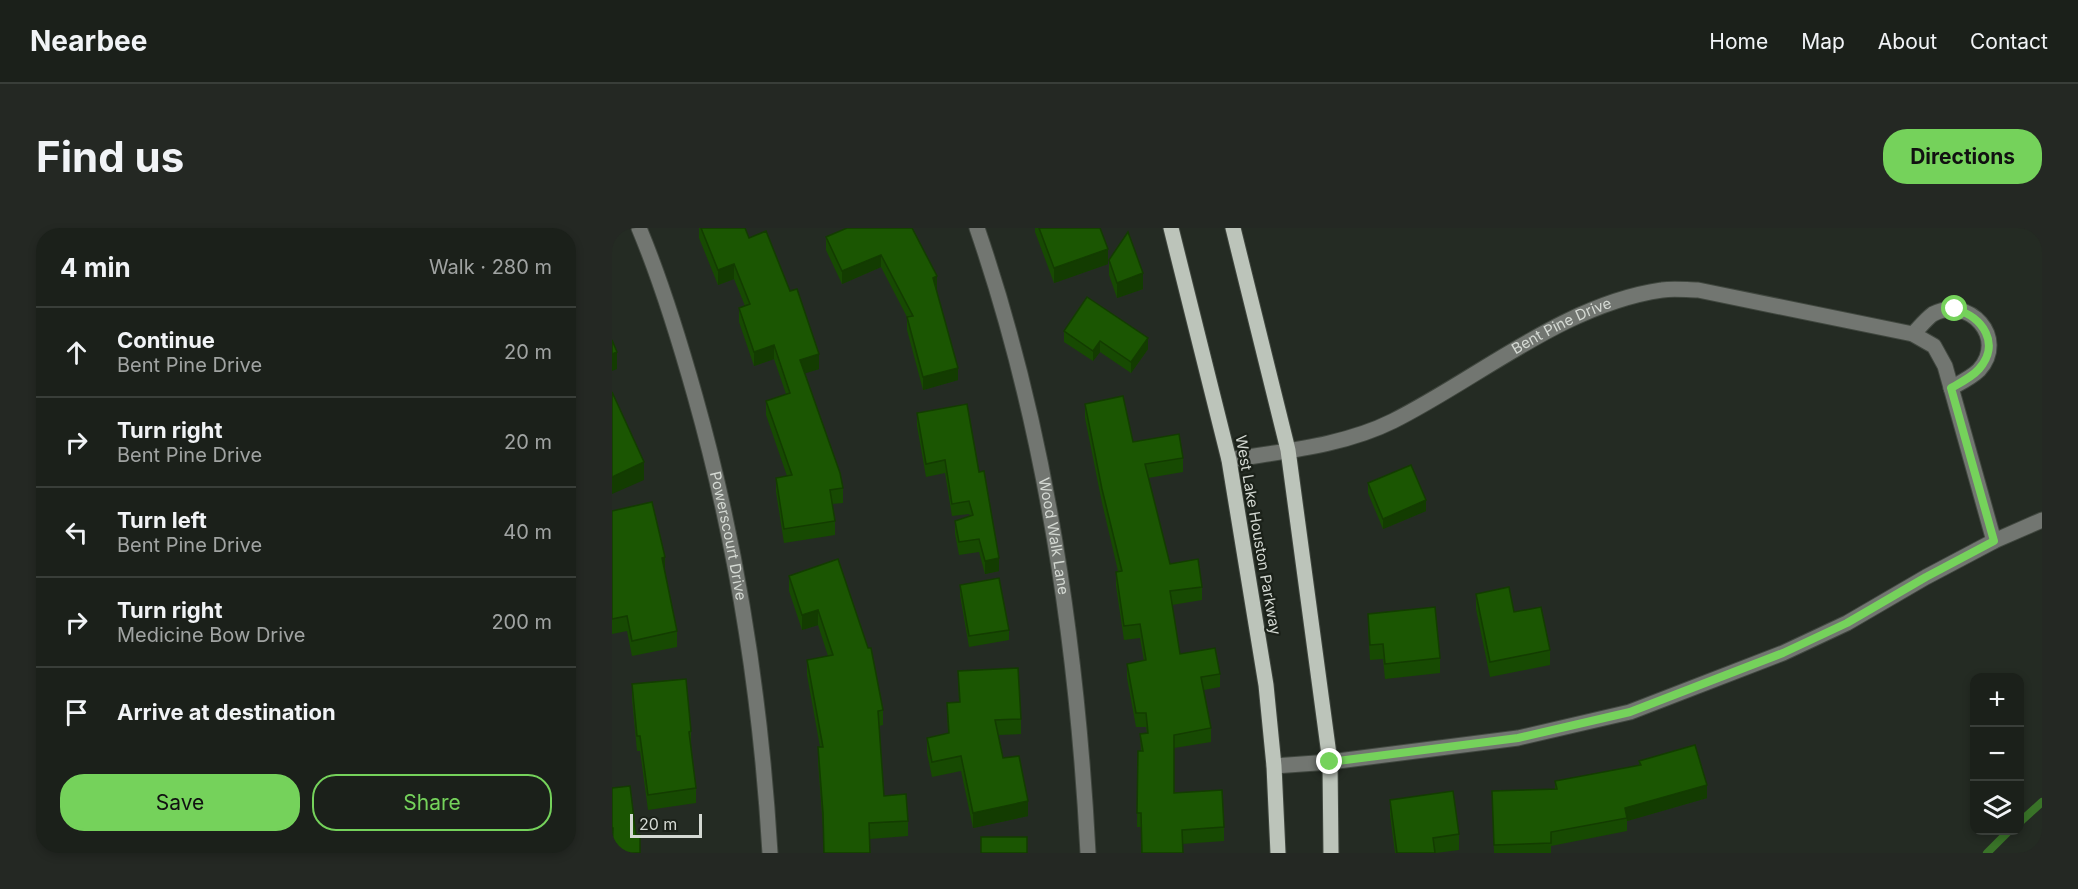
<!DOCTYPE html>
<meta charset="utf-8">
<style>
body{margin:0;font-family:Inter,sans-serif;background:#242823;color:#f1f3f6}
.controls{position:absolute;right:18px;bottom:18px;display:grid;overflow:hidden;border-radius:12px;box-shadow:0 3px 9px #0003}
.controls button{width:54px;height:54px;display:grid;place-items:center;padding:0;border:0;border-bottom:2px solid #393e39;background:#1b201a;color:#f1f3f6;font:30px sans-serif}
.scale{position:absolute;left:18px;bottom:15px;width:72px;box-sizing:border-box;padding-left:6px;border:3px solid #d4d9d3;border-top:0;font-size:16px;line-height:21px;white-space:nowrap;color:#d4d9d3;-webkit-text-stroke:4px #1b2119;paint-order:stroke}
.stop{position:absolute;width:18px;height:18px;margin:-14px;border:4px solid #75d25b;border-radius:50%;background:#fff}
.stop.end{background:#75d25b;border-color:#fff;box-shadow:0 2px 6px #0008}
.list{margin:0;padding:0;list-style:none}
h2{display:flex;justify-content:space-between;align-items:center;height:78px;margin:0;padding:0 24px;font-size:26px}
h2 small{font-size:20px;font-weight:400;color:#a0a3a2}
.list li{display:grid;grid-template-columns:39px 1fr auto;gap:18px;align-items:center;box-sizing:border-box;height:90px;padding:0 24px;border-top:2px solid #393e39}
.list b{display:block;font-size:22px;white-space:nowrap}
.list p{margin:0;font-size:20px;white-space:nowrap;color:#a0a3a2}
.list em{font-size:20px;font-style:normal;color:#a0a3a2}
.actions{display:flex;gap:12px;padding:18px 24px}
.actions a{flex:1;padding:14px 0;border:2px solid #75d25b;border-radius:24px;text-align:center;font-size:21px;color:#75d25b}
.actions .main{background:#75d25b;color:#111}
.icon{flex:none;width:33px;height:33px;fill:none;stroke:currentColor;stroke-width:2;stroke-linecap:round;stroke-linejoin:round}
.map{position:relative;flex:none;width:1430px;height:625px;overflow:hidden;border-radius:24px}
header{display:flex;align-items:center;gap:36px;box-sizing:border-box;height:84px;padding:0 30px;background:#1b201a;border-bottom:2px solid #393e39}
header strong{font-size:28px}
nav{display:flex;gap:33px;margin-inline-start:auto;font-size:21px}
.intro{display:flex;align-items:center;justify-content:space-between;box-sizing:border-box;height:144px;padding:0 36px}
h1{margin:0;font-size:42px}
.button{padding:15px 27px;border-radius:24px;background:#75d25b;color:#111;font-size:21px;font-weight:700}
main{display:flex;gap:36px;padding:0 36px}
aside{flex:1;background:#1b201a;border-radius:24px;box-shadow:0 3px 9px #0003}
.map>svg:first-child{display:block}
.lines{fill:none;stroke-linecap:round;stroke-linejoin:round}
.stream{stroke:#397328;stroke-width:8}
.minor-casing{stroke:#40473f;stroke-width:17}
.major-casing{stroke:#40473f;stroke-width:17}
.minor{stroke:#727671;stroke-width:15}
.major{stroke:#bcc4ba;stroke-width:15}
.wall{fill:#174a02}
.shaded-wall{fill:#133c01}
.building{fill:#1b5602;stroke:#133c01;stroke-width:1.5}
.route{stroke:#75d25b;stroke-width:8}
.labels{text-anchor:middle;stroke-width:4.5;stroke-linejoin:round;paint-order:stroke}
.street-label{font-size:15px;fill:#d4d9d3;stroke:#1b2119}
</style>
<header>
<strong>Nearbee</strong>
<nav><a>Home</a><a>Map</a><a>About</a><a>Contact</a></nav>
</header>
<div class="intro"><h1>Find us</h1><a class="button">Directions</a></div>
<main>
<aside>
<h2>4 min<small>Walk · 280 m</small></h2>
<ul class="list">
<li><svg class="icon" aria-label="ahead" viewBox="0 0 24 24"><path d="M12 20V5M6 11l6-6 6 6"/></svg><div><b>Continue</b><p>Bent Pine Drive</p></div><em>20 m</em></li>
<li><svg class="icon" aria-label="right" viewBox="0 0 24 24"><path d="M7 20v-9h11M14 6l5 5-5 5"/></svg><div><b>Turn right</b><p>Bent Pine Drive</p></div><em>20 m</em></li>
<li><svg class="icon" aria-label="left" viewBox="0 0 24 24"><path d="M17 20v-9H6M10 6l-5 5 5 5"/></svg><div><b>Turn left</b><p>Bent Pine Drive</p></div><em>40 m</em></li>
<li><svg class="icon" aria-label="right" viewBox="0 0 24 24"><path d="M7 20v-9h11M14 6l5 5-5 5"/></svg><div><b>Turn right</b><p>Medicine Bow Drive</p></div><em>200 m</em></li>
<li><svg class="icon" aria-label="arrive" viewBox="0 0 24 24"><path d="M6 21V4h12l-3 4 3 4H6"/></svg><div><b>Arrive at destination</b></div></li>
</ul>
<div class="actions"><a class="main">Save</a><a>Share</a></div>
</aside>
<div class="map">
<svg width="1430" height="625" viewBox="0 0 1430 625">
<rect width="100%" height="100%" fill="#242b23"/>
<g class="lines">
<g class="stream">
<polyline points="1408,594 1430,574"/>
<polyline points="1375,625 1398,602"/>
</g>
<g class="minor-casing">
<g id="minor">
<path id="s1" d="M27,0c23,55 40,111 56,168 42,149 66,303 75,457"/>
<path id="s2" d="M365,0c69,201 100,413 111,625"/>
<path d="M1301,106c6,-6 13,-15 20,-20 36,-19 75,24 46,56 -7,7 -19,13 -28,18"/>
<path id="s3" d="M617,232c54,-9 114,-14 164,-39 86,-43 171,-117 269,-131 12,-2 25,0 36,0l215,44 21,12 11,20 49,175"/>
<polyline points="662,538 718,534 906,510 1018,484 1171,425 1235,395 1314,349 1382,313 1430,292"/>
</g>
</g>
<g class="major-casing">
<g id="major">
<polyline points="559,0 617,232 654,457 662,538 666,625"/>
<polyline points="621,0 676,222 718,534 719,625"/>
</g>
</g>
<use href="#minor" class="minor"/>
<use href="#major" class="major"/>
</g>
<g class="wall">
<polygon points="87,0 133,0 137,10 207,141 193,145 231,260 231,275 220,276 223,293 223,307 172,315 164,264 164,250 175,248 154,187 154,173 174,166 162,131 142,138 127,94 127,80 133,78 122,51 106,57 87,10"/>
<polygon points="235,0 325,61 324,61 346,152 311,162 295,102 295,89 269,39 230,56 214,22 214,9"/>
<polygon points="423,0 488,0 496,36 442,55 423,4"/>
<polygon points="497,32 531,61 505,70 497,47"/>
<polygon points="452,103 536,121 519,145 488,124 481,133 452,114"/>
<polygon points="473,176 521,214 571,230 571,244 536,250 558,336 590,359 590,372 560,377 568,426 608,446 608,459 592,462 599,500 599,514 562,520 562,565 612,599 612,613 570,616 571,625 529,625 529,599 525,599 526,523 529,523 528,506 535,505 534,499 524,499 515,450 515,436 532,433 528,410 512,412 504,358 504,344 506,343 490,275 473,190"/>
<polygon points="305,185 367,244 387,343 373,346 367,324 347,327 343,306 343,293 358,288 357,286 340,288 333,245 314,249 305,198"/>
<polygon points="756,255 814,283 771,301 756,265"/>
<polygon points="0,283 53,344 65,403 65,419 20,428 15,403 0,406"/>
<polygon points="226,331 271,482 271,497 267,498 272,568 296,593 296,608 258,611 211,600 206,534 206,519 208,519 195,447 195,432 216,428 206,397 190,402 177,363 177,348"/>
<polygon points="348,357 397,402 397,412 357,419 348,367"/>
<polygon points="864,366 938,422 938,437 878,449 864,381"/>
<polygon points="756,386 828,430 828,445 773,451 771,431 758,432 756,401"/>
<polygon points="346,443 409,491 409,506 386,507 391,530 416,588 361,600 349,543 320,549 315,525 315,510 336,505 335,475 347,474"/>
<polygon points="20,456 79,503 79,516 84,560 84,575 36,582 28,523 25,523 20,471"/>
<polygon points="1027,533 1095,570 1015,593 1015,603 939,618 939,625 882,625 880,563 943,561 943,553 1027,537"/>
<polygon points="778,572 847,606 847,622 824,625 783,625 778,587"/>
</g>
<g class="shaded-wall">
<polygon points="496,21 496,36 442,55 442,40"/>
<polygon points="269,27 269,39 230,56 230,43"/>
<polygon points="122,36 122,51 106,57 106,42"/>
<polygon points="531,45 531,61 505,70 505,55"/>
<polygon points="325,48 325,61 321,63 321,50"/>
<polygon points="536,110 536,121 519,145 519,134"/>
<polygon points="488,113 488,124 481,133 481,123"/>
<polygon points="162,117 162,131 142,138 142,124"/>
<polygon points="5,124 5,141 0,143 0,126"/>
<polygon points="207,126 207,141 188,147 188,132"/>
<polygon points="346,140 346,152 311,162 311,149"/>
<polygon points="32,234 32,252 0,266 0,249"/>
<polygon points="814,272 814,283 771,301 771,291"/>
<polygon points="53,329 53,344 50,345 50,330"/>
<polygon points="387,330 387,343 373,346 373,333"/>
<polygon points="206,382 206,397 190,402 190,387"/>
<polygon points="1095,557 1095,570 1015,593 1013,580"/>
<polygon points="416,573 416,588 361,600 361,585"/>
</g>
<g class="building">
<polygon points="89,0 133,0 137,10 154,3 178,63 185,61 207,126 188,132 228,245 231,260 218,262 223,293 172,301 164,250 180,247 154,173 178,165 162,117 142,124 127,80 138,76 122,36 106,42"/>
<polygon points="235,0 300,0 325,48 321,50 346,140 311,149 295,89 301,88 269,27 230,43 214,9"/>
<polygon points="427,0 488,0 496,21 442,40"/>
<polygon points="516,4 531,45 505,55 497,32"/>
<polygon points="475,69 536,110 519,134 488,113 481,123 452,103"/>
<polygon points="0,112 5,124 0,126"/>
<polygon points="0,164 32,234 0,249"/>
<polygon points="511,168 521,214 567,206 571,230 533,236 558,336 586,331 590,359 558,363 568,426 603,420 608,446 589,449 599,500 562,507 562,565 610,562 612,599 570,602 571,625 530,625 529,585 525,585 526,523 531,523 528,506 536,505 534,485 524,485 515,436 534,432 528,396 512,398 504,344 510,343 490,261 473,176"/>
<polygon points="355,176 367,244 372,243 387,330 373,333 367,311 347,314 343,293 361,287 357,273 340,276 333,232 314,236 305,185"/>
<polygon points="799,237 814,272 771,291 756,255"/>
<polygon points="40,274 53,329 50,330 65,403 20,413 15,388 0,391 0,283"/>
<polygon points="226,331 256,420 259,420 271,482 266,483 272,568 294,566 296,593 257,595 258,625 212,625 211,585 206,519 211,519 195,432 221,427 206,382 190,387 177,348"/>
<polygon points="387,350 397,402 357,408 348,357"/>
<polygon points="897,359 902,384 929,379 938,422 878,434 864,366"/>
<polygon points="823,379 828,430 773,436 771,416 758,417 756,386"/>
<polygon points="406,440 409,491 383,492 391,530 407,528 416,573 361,585 349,528 320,534 315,510 337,505 335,475 348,474 346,443"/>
<polygon points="74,451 79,503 77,504 84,560 36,567 28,508 25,508 20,456"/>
<polygon points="1083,517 1095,557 1013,580 1015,590 939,604 939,615 882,617 880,563 945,561 943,553 1029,537 1027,533"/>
<polygon points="18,558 24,607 28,607 28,625 0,625 1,600 0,600 0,560"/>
<polygon points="841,563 847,606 821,610 823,625 785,625 778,572"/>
<rect x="369" y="609" width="46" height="16"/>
</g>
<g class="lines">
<path class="route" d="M718,534l188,-24 112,-26 153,-59 64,-30 79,-46 68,-36 -43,-153c9,-5 21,-11 28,-19 22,-25 4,-52 -24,-60"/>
</g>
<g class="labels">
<g class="street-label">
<text dy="5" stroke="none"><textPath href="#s3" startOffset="363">Bent Pine Drive</textPath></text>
<text dy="5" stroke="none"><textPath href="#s1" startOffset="321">Powerscourt Drive</textPath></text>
<text transform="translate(646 307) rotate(80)" y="5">West Lake Houston Parkway</text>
<text dy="5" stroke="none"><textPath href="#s2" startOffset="318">Wood Walk Lane</textPath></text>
</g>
</g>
</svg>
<div class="controls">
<button>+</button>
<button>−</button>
<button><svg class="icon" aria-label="layers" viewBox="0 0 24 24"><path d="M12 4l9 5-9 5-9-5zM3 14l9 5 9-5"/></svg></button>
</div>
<div class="scale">20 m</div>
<div class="stop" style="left:1343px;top:81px"></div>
<div class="stop end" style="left:718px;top:534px"></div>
</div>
</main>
